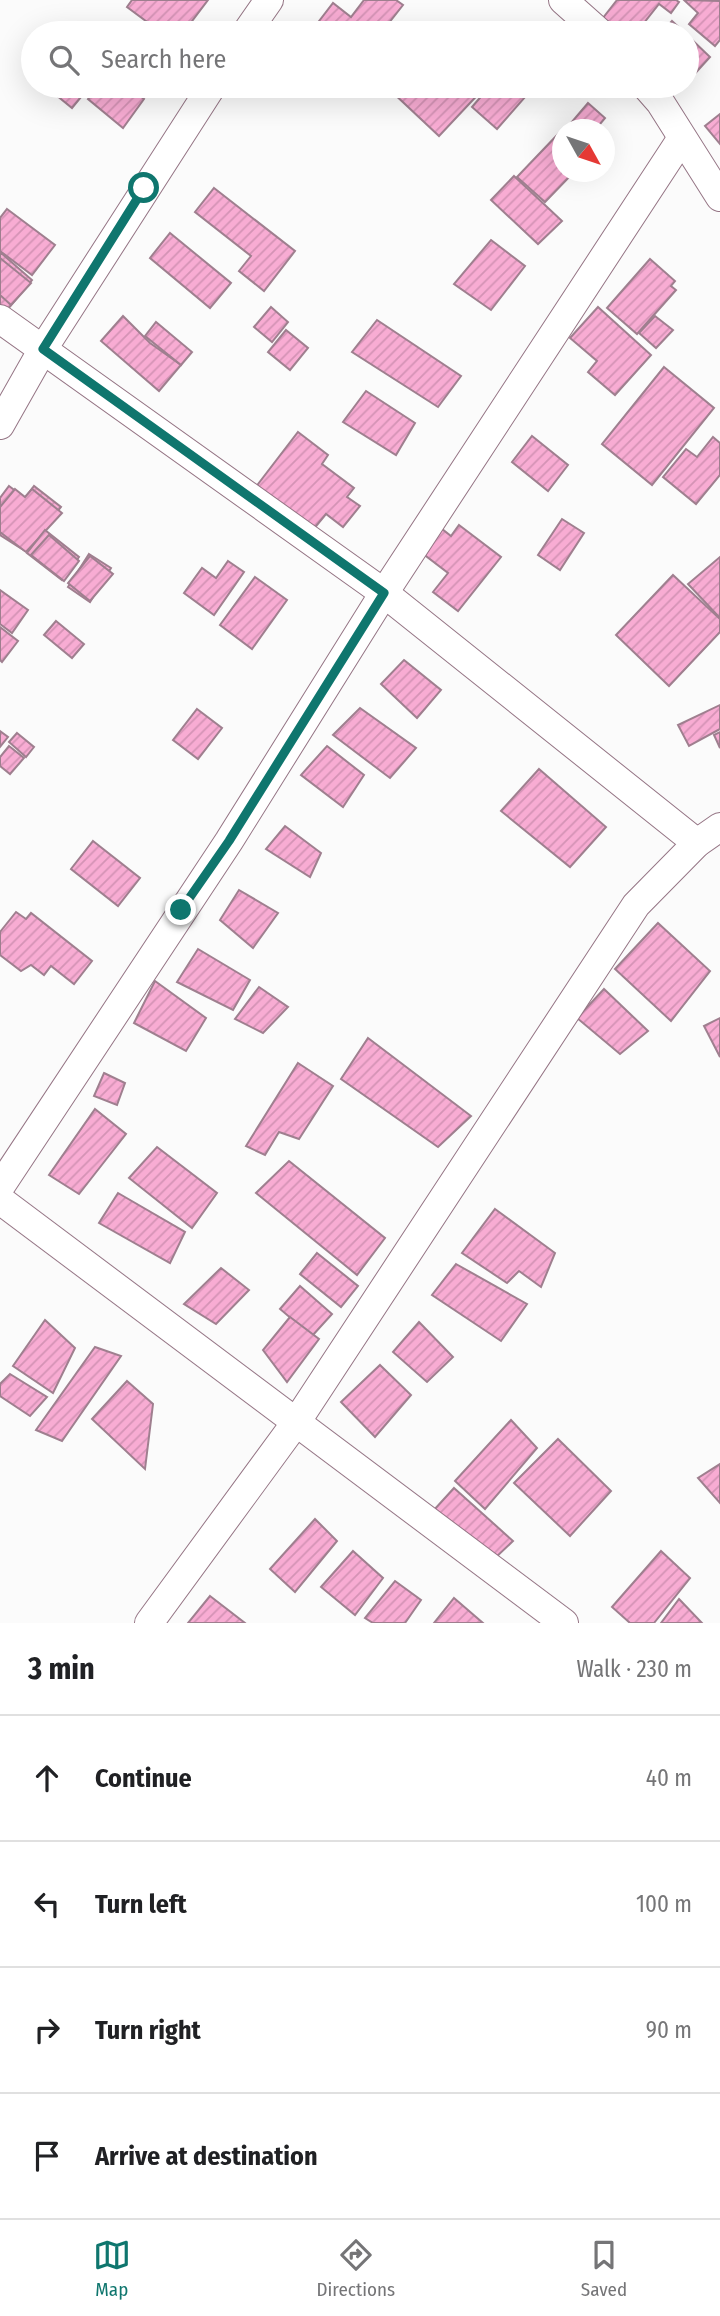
<!DOCTYPE html>
<meta charset="utf-8">
<style>
body{margin:0;font-family:"Fira Sans Condensed",sans-serif;background:#f2f2f2;color:#202124}
.compass{position:absolute;left:552px;top:119px;width:63px;height:63px;border-radius:50%;background:#fff;box-shadow:0 7px 28px #0002;rotate:130deg}
.stop{position:absolute;width:21px;height:21px;margin:-16px;border:5px solid #0f766e;border-radius:50%;background:#fff}
.stop.end{background:#0f766e;border-color:#fff;box-shadow:0 2px 7px #0008}
.list{margin:0;padding:0;list-style:none}
h2{display:flex;justify-content:space-between;align-items:center;height:91px;margin:0;padding:0 28px;font-size:30px}
h2 small{font-size:23px;font-weight:400;color:#757577}
.list li{display:grid;grid-template-columns:46px 1fr auto;gap:21px;align-items:center;box-sizing:border-box;height:126px;padding:0 28px;border-top:2px solid #e0e0e0}
.list b{display:block;font-size:26px;white-space:nowrap}
.list em{font-size:23px;font-style:normal;color:#757577}
.icon{flex:none;width:38px;height:38px;fill:none;stroke:currentColor;stroke-width:2;stroke-linecap:round;stroke-linejoin:round}
.map{position:relative;flex:none;width:720px;height:1623px;overflow:hidden}
.search{position:absolute;background:#fff;box-shadow:0 7px 28px #0002;left:21px;right:21px;top:21px;height:77px;display:flex;align-items:center;gap:18px;box-sizing:border-box;padding:0 24px;border-radius:38px;color:#757577;font-size:26px}
.sheet{height:595px;background:#fff}
nav{display:flex;justify-content:space-around;align-items:center;box-sizing:border-box;height:98px;border-top:2px solid #e0e0e0;background:#fff;font-size:19px;color:#757577}
nav a{display:grid;justify-items:center;gap:4px}
nav .on{color:#0f766e}
.map>svg:first-child{display:block}
.building{fill:url(#building-hatch);stroke:#9f7f8f;stroke-width:2}
.lines{fill:none;stroke-linecap:round;stroke-linejoin:round}
.minor-casing{stroke:#957585;stroke-width:30}
.minor{stroke:#fff;stroke-width:28}
.route{stroke:#0f766e;stroke-width:9}
</style>
<div class="map">
<svg width="720" height="1623" viewBox="0 0 720 1623">
<defs>
<pattern id="building-hatch" width="6" height="6" patternUnits="userSpaceOnUse" patternTransform="scale(1.75)"><rect width="6" height="6" fill="#f8acd3"/><path d="M-1 1l2-2M0 6l6-6M5 7l2-2" fill="none" stroke="#d493b5"/></pattern>
</defs>
<rect width="100%" height="100%" fill="#fbfbfb"/>
<g class="building">
<polygon points="132,0 208,0 183,33 162,33 127,7"/>
<polygon points="364,0 396,0 403,5 381,33 319,33 313,29 333,3 351,17"/>
<polygon points="617,0 676,0 679,2 671,13 659,4 636,33 612,33 599,23"/>
<polygon points="684,0 720,1 720,40 715,46 689,24 698,13"/>
<polygon points="672,21 685,33 661,33"/>
<polygon points="687,35 710,57 690,79 687,76"/>
<polygon points="53,86 90,86 72,108 50,90"/>
<polygon points="99,86 128,86 144,99 123,128 88,99"/>
<polygon points="395,86 486,86 439,136 390,90"/>
<polygon points="490,86 533,88 497,129 472,107"/>
<polygon points="588,103 605,118 595,130 565,130"/>
<polygon points="720,114 720,144 705,126"/>
<polygon points="560,132 562,134 562,172 574,172 545,202 517,177"/>
<polygon points="514,176 562,221 538,244 491,200"/>
<polygon points="214,188 295,251 264,291 239,271 251,256 195,212"/>
<polygon points="7,209 55,245 32,275 0,251 0,218"/>
<polygon points="170,233 231,283 210,308 150,258"/>
<polygon points="491,240 525,266 491,310 454,284"/>
<polygon points="0,252 32,280 3,315 0,313"/>
<polygon points="0,258 31,283 11,305 0,295"/>
<polygon points="650,259 675,281 671,286 676,290 637,334 607,308"/>
<polygon points="271,307 288,322 272,342 254,327"/>
<polygon points="598,307 651,355 615,395 588,372 597,361 570,338"/>
<polygon points="123,316 150,343 181,365 159,391 101,341"/>
<polygon points="655,316 673,330 656,348 639,333"/>
<polygon points="377,320 461,376 438,407 352,352"/>
<polygon points="156,322 192,352 181,365 145,336"/>
<polygon points="286,330 308,348 290,370 268,352"/>
<polygon points="664,367 714,408 652,485 602,444"/>
<polygon points="366,391 415,423 396,455 343,422"/>
<polygon points="298,432 328,455 322,464 354,488 347,497 360,506 343,527 326,514 312,531 255,488"/>
<polygon points="532,436 568,465 548,491 512,462"/>
<polygon points="713,437 720,443 720,475 696,504 663,477 686,449 697,457"/>
<polygon points="9,486 25,498 34,486 61,507 25,551 0,535 0,498"/>
<polygon points="15,489 25,497 32,489 62,513 26,552 0,532 0,507"/>
<polygon points="562,519 584,533 560,570 538,555"/>
<polygon points="459,525 501,557 458,611 433,592 448,573 422,553 442,529 451,536"/>
<polygon points="45,530 79,557 62,580 27,553"/>
<polygon points="49,535 79,561 64,581 31,555"/>
<polygon points="89,554 111,568 90,602 68,587"/>
<polygon points="90,556 113,574 90,601 68,583"/>
<polygon points="720,557 720,618 688,584"/>
<polygon points="228,561 244,572 214,615 184,593 202,568 216,578"/>
<polygon points="673,575 720,619 720,632 669,686 616,635"/>
<polygon points="255,577 287,600 252,649 220,625"/>
<polygon points="0,590 28,610 12,633 0,624"/>
<polygon points="56,621 84,644 72,658 44,635"/>
<polygon points="0,627 18,641 2,662 0,660"/>
<polygon points="404,660 441,690 417,718 381,684"/>
<polygon points="720,705 720,729 689,746 678,725"/>
<polygon points="360,708 416,748 390,778 333,735"/>
<polygon points="197,709 222,728 198,759 173,740"/>
<polygon points="0,731 8,737 0,747"/>
<polygon points="720,732 720,748 714,735"/>
<polygon points="17,733 34,747 26,757 9,742"/>
<polygon points="9,746 24,758 10,774 0,766 0,757"/>
<polygon points="327,746 364,775 343,807 301,775"/>
<polygon points="539,769 606,827 570,867 501,811"/>
<polygon points="285,826 321,853 310,877 266,849"/>
<polygon points="93,841 140,878 118,906 71,869"/>
<polygon points="239,890 278,913 253,948 220,920"/>
<polygon points="16,912 26,919 31,913 92,961 74,984 51,966 44,975 31,965 21,971 0,955 0,932"/>
<polygon points="658,923 710,971 671,1021 615,969"/>
<polygon points="198,949 250,980 233,1010 177,982"/>
<polygon points="155,981 206,1018 186,1051 134,1023"/>
<polygon points="259,987 288,1007 263,1033 235,1019"/>
<polygon points="604,989 648,1031 620,1054 577,1018"/>
<polygon points="720,1018 720,1057 704,1026"/>
<polygon points="368,1038 471,1116 438,1147 341,1079"/>
<polygon points="298,1063 333,1086 299,1139 279,1132 265,1155 246,1146"/>
<polygon points="104,1073 125,1083 117,1105 94,1096"/>
<polygon points="95,1109 126,1134 79,1194 49,1175"/>
<polygon points="157,1147 217,1193 192,1228 129,1178"/>
<polygon points="289,1161 385,1238 357,1275 256,1193"/>
<polygon points="118,1193 185,1232 170,1263 99,1223"/>
<polygon points="495,1209 555,1253 541,1287 519,1271 507,1283 462,1253"/>
<polygon points="317,1253 358,1286 341,1307 300,1274"/>
<polygon points="456,1264 527,1304 501,1341 432,1295"/>
<polygon points="221,1268 249,1290 216,1324 184,1304"/>
<polygon points="300,1286 332,1314 312,1336 280,1309"/>
<polygon points="290,1317 319,1339 287,1382 263,1350"/>
<polygon points="45,1320 75,1348 53,1393 13,1366"/>
<polygon points="419,1322 453,1357 427,1382 393,1352"/>
<polygon points="95,1347 121,1356 62,1441 36,1430"/>
<polygon points="380,1365 411,1395 375,1437 341,1402"/>
<polygon points="10,1374 47,1397 30,1416 0,1396 0,1384"/>
<polygon points="127,1381 153,1404 145,1469 92,1419"/>
<polygon points="511,1420 537,1448 485,1509 455,1481"/>
<polygon points="558,1439 611,1491 570,1536 514,1483"/>
<polygon points="720,1464 720,1503 698,1478"/>
<polygon points="454,1488 513,1541 493,1560 434,1510"/>
<polygon points="315,1519 337,1541 295,1592 270,1569"/>
<polygon points="353,1551 383,1578 355,1615 321,1587"/>
<polygon points="661,1551 690,1578 654,1623 630,1623 612,1607"/>
<polygon points="395,1581 421,1600 405,1623 373,1623 365,1618"/>
<polygon points="210,1596 245,1623 188,1623"/>
<polygon points="454,1598 483,1623 434,1623"/>
<polygon points="679,1599 702,1623 661,1623"/>
</g>
<g class="lines">
<g class="minor-casing">
<g id="minor">
<polyline points="563,0 600,33"/>
<polyline points="246,33 269,0"/>
<polyline points="646,86 660,102 720,197"/>
<polyline points="0,319 384,593 697,843"/>
<polyline points="0,425 43,349 212,86"/>
<polyline points="0,1187 229,841 384,593 682,138"/>
<polyline points="0,1200 564,1623"/>
<polyline points="149,1623 297,1421 636,905 697,843 720,827"/>
</g>
</g>
<use href="#minor" class="minor"/>
</g>
<g class="lines">
<polyline class="route" points="144,188 43,349 384,593 229,841 181,910"/>
</g>
</svg>
<svg class="compass" viewBox="-18 -18 36 36"><path d="M0-13l5 13h-10z" fill="#e53935"/><path d="M0 13l5-13h-10z" fill="#757577"/></svg>
<div class="stop" style="left:144px;top:188px"></div>
<div class="stop end" style="left:181px;top:910px"></div>
<div class="search"><svg class="icon" aria-label="search" viewBox="0 0 24 24"><circle cx="10" cy="10" r="6"/><path d="M15 15l6 6"/></svg>Search here</div>
</div>
<section class="sheet">
<h2>3 min<small>Walk · 230 m</small></h2>
<ul class="list">
<li><svg class="icon" aria-label="ahead" viewBox="0 0 24 24"><path d="M12 20V5M6 11l6-6 6 6"/></svg><div><b>Continue</b></div><em>40 m</em></li>
<li><svg class="icon" aria-label="left" viewBox="0 0 24 24"><path d="M17 20v-9H6M10 6l-5 5 5 5"/></svg><div><b>Turn left</b></div><em>100 m</em></li>
<li><svg class="icon" aria-label="right" viewBox="0 0 24 24"><path d="M7 20v-9h11M14 6l5 5-5 5"/></svg><div><b>Turn right</b></div><em>90 m</em></li>
<li><svg class="icon" aria-label="arrive" viewBox="0 0 24 24"><path d="M6 21V4h12l-3 4 3 4H6"/></svg><div><b>Arrive at destination</b></div></li>
</ul>
</section>
<nav>
<a class="on"><svg class="icon" aria-label="map" viewBox="0 0 24 24"><path d="M3 6l6-2 6 2 6-2v14l-6 2-6-2-6 2zM9 4v14M15 6v14"/></svg>Map</a>
<a><svg class="icon" aria-label="directions" viewBox="0 0 24 24"><path d="M12 3l9 9-9 9-9-9zM9 14v-3h6M13 9l2 2-2 2"/></svg>Directions</a>
<a><svg class="icon" aria-label="saved" viewBox="0 0 24 24"><path d="M7 4h10v16l-5-4-5 4z"/></svg>Saved</a>
</nav>
